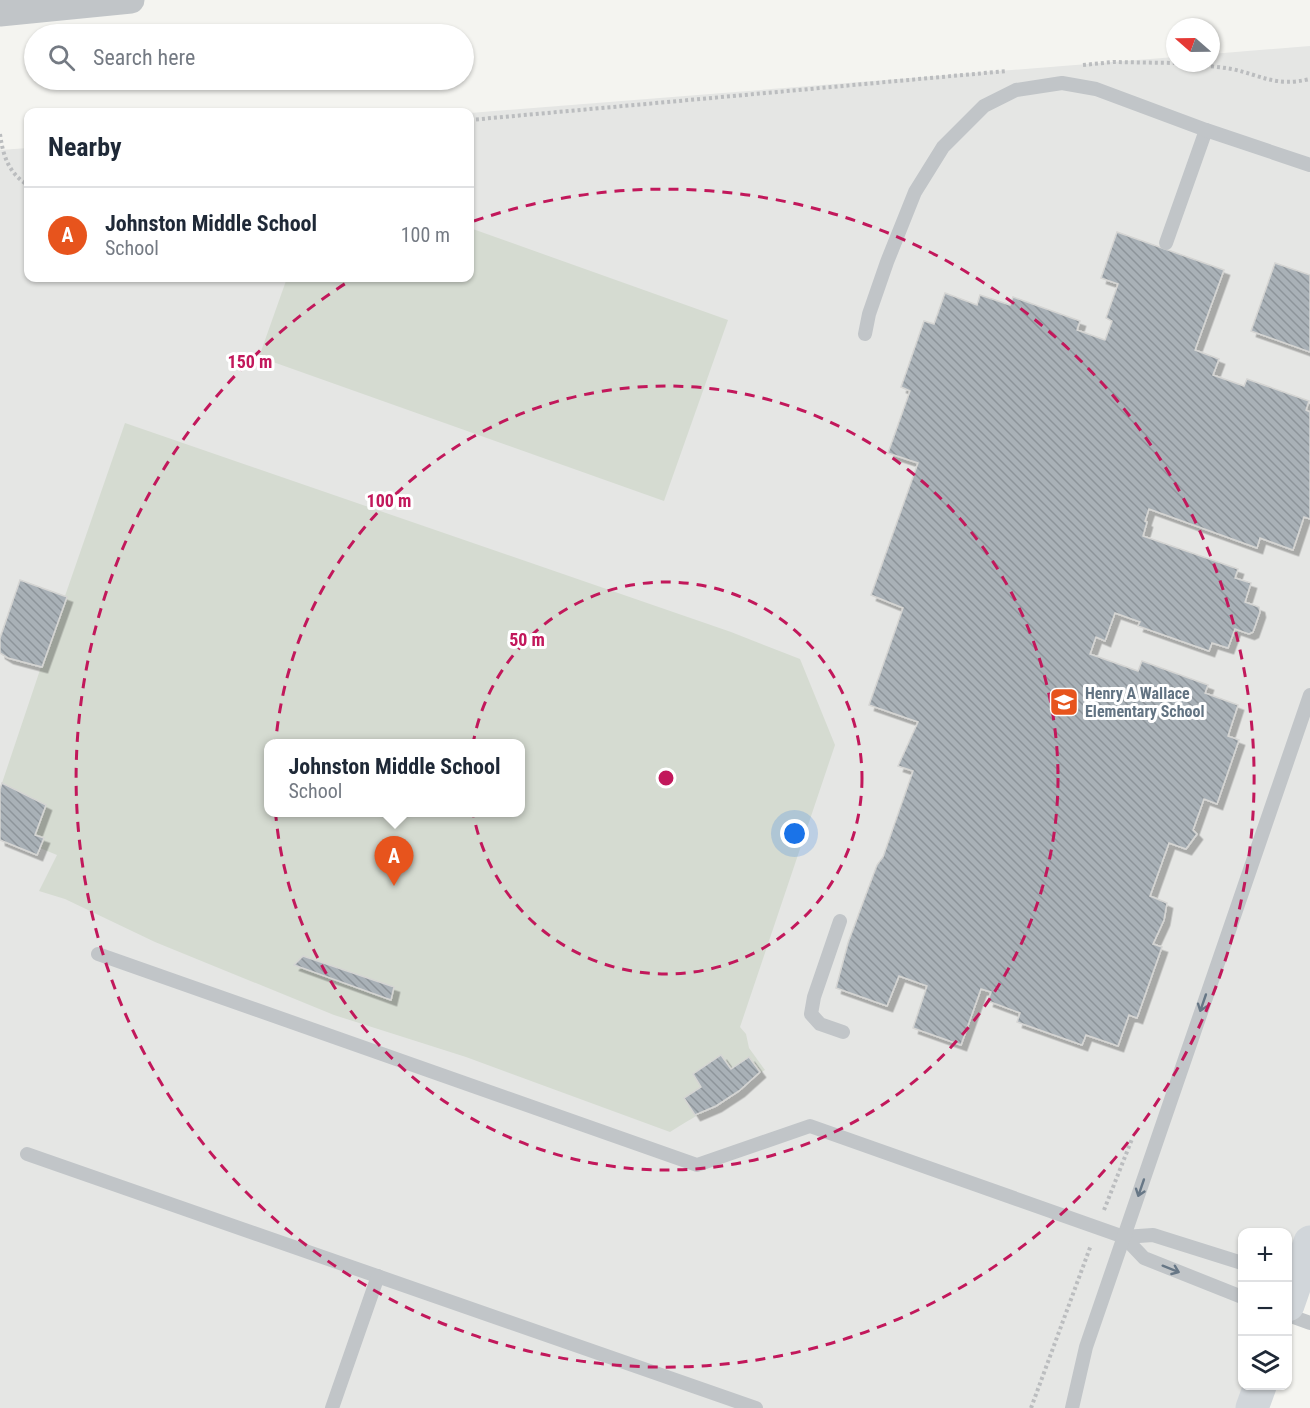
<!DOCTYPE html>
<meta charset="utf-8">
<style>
body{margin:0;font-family:"Roboto Condensed",sans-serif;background:#f6f6f7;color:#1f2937}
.controls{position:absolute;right:18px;bottom:18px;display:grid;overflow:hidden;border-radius:12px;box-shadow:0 2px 4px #0004}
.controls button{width:54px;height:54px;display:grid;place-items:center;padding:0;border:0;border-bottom:2px solid #e0e1e3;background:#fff;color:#1f2937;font:30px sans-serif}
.compass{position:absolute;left:1166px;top:18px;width:54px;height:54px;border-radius:50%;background:#fff;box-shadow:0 2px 4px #0004;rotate:290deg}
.you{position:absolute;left:795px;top:834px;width:21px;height:21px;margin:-15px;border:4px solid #fff;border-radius:50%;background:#1a73e8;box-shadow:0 0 0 9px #1a73e833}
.badge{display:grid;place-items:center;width:39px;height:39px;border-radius:50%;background:#e7541d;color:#fff;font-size:20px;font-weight:700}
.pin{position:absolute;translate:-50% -50px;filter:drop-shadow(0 2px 3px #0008)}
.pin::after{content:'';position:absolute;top:32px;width:21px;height:18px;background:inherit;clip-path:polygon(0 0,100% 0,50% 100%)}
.popup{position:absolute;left:264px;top:739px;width:261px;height:78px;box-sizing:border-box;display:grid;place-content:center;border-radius:12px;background:#fff;filter:drop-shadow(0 2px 4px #0005);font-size:20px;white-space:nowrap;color:#747a83}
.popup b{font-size:22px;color:#1f2937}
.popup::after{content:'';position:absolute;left:50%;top:100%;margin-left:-12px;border:12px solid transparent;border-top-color:#fff}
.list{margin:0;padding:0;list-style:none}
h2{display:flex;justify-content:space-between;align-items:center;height:78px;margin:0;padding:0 24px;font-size:26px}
h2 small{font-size:20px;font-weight:400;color:#747a83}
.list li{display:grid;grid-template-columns:39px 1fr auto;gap:18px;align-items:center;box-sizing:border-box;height:96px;padding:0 24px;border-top:2px solid #e0e1e3}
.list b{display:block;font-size:22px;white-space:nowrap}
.list p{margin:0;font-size:20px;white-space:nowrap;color:#747a83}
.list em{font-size:20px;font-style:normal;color:#747a83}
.icon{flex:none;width:33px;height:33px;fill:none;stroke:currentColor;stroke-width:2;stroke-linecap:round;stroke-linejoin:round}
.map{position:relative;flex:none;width:1310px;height:1408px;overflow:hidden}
.search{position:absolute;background:#fff;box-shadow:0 2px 4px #0004;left:24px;top:24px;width:450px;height:66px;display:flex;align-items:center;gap:15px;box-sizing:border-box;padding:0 21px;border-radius:33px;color:#747a83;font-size:22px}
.panel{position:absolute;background:#fff;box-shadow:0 2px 4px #0004;left:24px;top:108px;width:450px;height:174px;border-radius:12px}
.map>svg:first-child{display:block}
.built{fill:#e5e6e4;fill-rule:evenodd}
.green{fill:#d5dbd1;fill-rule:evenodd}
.building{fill:url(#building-back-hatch);stroke:#d5d5d3;stroke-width:1.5;filter:url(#shadow)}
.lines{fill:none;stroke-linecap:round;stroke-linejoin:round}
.path{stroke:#bbbdbf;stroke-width:4;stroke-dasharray:3 3;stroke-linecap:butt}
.lane{stroke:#c1c5c8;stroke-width:14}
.street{stroke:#c1c5c8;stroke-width:27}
.secondary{stroke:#d1d6da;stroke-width:33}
.oneway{stroke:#677786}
.ring{fill:none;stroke:#c2185b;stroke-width:3;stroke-dasharray:10 8}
.labels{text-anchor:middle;stroke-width:6;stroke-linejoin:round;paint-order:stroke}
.poi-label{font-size:16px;font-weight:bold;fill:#627382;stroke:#fff;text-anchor:start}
.centre{fill:#c2185b;stroke:#fff;stroke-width:3}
.ring-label{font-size:18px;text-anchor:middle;font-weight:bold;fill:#c2185b;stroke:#fff;stroke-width:6;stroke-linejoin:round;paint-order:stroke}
</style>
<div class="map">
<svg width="1310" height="1408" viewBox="0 0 1310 1408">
<defs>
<pattern id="building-back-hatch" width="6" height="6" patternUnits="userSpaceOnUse" patternTransform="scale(1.5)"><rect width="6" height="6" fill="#a9b1b7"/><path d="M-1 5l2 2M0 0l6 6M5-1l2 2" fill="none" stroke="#8d949a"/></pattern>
<filter id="shadow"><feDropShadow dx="5.5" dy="5.5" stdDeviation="0" flood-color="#0004"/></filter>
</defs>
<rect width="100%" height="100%" fill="#f4f4f0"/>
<path class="built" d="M1310,46v1196l-22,62v-72h-46v154h18l-8,22h-1252v-1258l28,-2v130h442v-165l705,-56v6h36v-9zM268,744h252v68h-252z"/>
<g class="green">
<polygon points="470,228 728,320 664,501 259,357 287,278 470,278"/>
<path d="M125,423l606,209 69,27 35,86 -95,282 6,7 3,14 16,22c-11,6 -20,16 -30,23 -21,14 -44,25 -65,39l-204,-75 -132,-42 -179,-73 -90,-43 -26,-8 18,-36 -17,-7 -3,7 -37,-15v-51l41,-122 -33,-9 -8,-5v-15l20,-58 45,16zM268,744h252v68h-252z"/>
</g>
<g class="building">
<polygon points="1117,232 1224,270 1195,350 1219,359 1213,375 1244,386 1247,379 1309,401 1306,410 1310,412 1310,519 1304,517 1293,550 1260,538 1257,548 1149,509 1145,521 1147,522 1143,536 1238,569 1235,578 1251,583 1245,602 1259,607 1260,612 1253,632 1249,634 1235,629 1228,648 1212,643 1209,651 1138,626 1140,622 1115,613 1105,641 1096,637 1090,654 1138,671 1142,661 1208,685 1205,693 1238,705 1228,736 1239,740 1217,804 1204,799 1193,830 1197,834 1186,849 1169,843 1150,896 1167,903 1164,920 1153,944 1162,947 1137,1018 1129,1015 1118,1046 1086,1035 1082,1045 1017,1022 1020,1013 988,1001 991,992 981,989 961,1045 913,1028 927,986 899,976 887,1006 836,988 848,943 865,897 877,865 883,857 913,771 898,766 918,722 869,705 903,608 871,595 918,463 888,453 910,391 901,387 924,321 934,324 945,293 977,305 980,295 1010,305 1013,297 1080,321 1077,330 1105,340 1112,321 1106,318 1118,284 1101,278"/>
<polygon points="1275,263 1310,275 1310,352 1251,331"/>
<polygon points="20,580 67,597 42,667 8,658 0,653 0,638"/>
<polygon points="2,783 46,805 35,835 44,838 37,855 0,840 0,789"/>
<polygon points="303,956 394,987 391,1000 294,965"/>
<polygon points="721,1055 731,1069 749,1057 760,1072 739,1091 716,1106 695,1115 684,1098 701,1087 693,1074"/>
</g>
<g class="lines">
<g class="path">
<path d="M1175,63c19,2 39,3 57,6 31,7 44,18 78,10"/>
<polyline points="1083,65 1113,62 1175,63"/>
<polyline points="470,120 1007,71"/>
<path d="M0,134c3,21 8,39 28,51"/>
<polyline points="1104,1210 1132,1139"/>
<polyline points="1031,1408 1091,1245"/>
</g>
<g class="lane">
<polyline points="1166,243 1206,130"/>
<polyline points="865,334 869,314 887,262 915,192 943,147 984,106 1016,90 1062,83 1096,89 1206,130 1310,165"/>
<polyline points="840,921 814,997 811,1014 820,1024 843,1032"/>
<polyline points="98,954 697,1165 810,1126 1124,1237 1153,1235 1242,1263"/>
<polyline points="27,1154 756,1408"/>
<polyline points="1124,1237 1144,1258 1242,1297"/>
<polyline points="1288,1315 1310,1323"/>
<polyline points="332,1408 378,1276"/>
<polyline points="1072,1408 1086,1347 1310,695"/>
</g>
<polyline class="street" points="0,13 131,0"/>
<g class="secondary">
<polyline points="1288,1305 1310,1242"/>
<polyline points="1252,1408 1260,1386"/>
</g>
</g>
<defs><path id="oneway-shaft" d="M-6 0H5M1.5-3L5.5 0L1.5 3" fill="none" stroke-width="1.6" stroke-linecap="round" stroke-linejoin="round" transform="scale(1.5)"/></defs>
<g class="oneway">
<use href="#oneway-shaft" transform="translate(1203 1003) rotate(109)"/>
<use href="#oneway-shaft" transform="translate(1141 1188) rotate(109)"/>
<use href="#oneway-shaft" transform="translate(1171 1269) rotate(22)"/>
</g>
<g class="ring">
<circle cx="666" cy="778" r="196"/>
<circle cx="666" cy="778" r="392"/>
<path d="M474 221A589 589 0 1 1 354 278"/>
</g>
<defs>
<g id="school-square" transform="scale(1.5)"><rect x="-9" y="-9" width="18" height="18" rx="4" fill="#e7541d" stroke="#fff"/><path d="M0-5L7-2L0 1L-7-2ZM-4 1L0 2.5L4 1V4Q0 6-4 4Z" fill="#fff"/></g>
</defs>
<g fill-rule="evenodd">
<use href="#school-square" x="1064" y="702"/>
</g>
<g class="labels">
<g class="poi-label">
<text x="1085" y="699">Henry A Wallace<tspan x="1085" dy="18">Elementary School</tspan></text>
</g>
</g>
<circle cx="666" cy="778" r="9" class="centre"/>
<g class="ring-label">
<text x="250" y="368">150 m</text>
<text x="389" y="507">100 m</text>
<text x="527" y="646">50 m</text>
</g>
</svg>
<div class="controls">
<button>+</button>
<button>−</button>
<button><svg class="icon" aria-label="layers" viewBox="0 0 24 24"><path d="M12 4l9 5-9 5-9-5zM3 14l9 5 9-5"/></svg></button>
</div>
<svg class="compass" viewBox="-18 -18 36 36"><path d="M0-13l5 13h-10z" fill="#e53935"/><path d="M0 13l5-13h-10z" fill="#747a83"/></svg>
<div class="you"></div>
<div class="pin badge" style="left:394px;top:886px">A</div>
<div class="popup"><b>Johnston Middle School</b>School</div>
<div class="search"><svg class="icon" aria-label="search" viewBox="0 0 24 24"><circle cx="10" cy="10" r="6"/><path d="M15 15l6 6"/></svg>Search here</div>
<section class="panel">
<h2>Nearby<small></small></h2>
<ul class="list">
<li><span class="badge">A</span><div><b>Johnston Middle School</b><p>School</p></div><em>100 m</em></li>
</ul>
</section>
</div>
